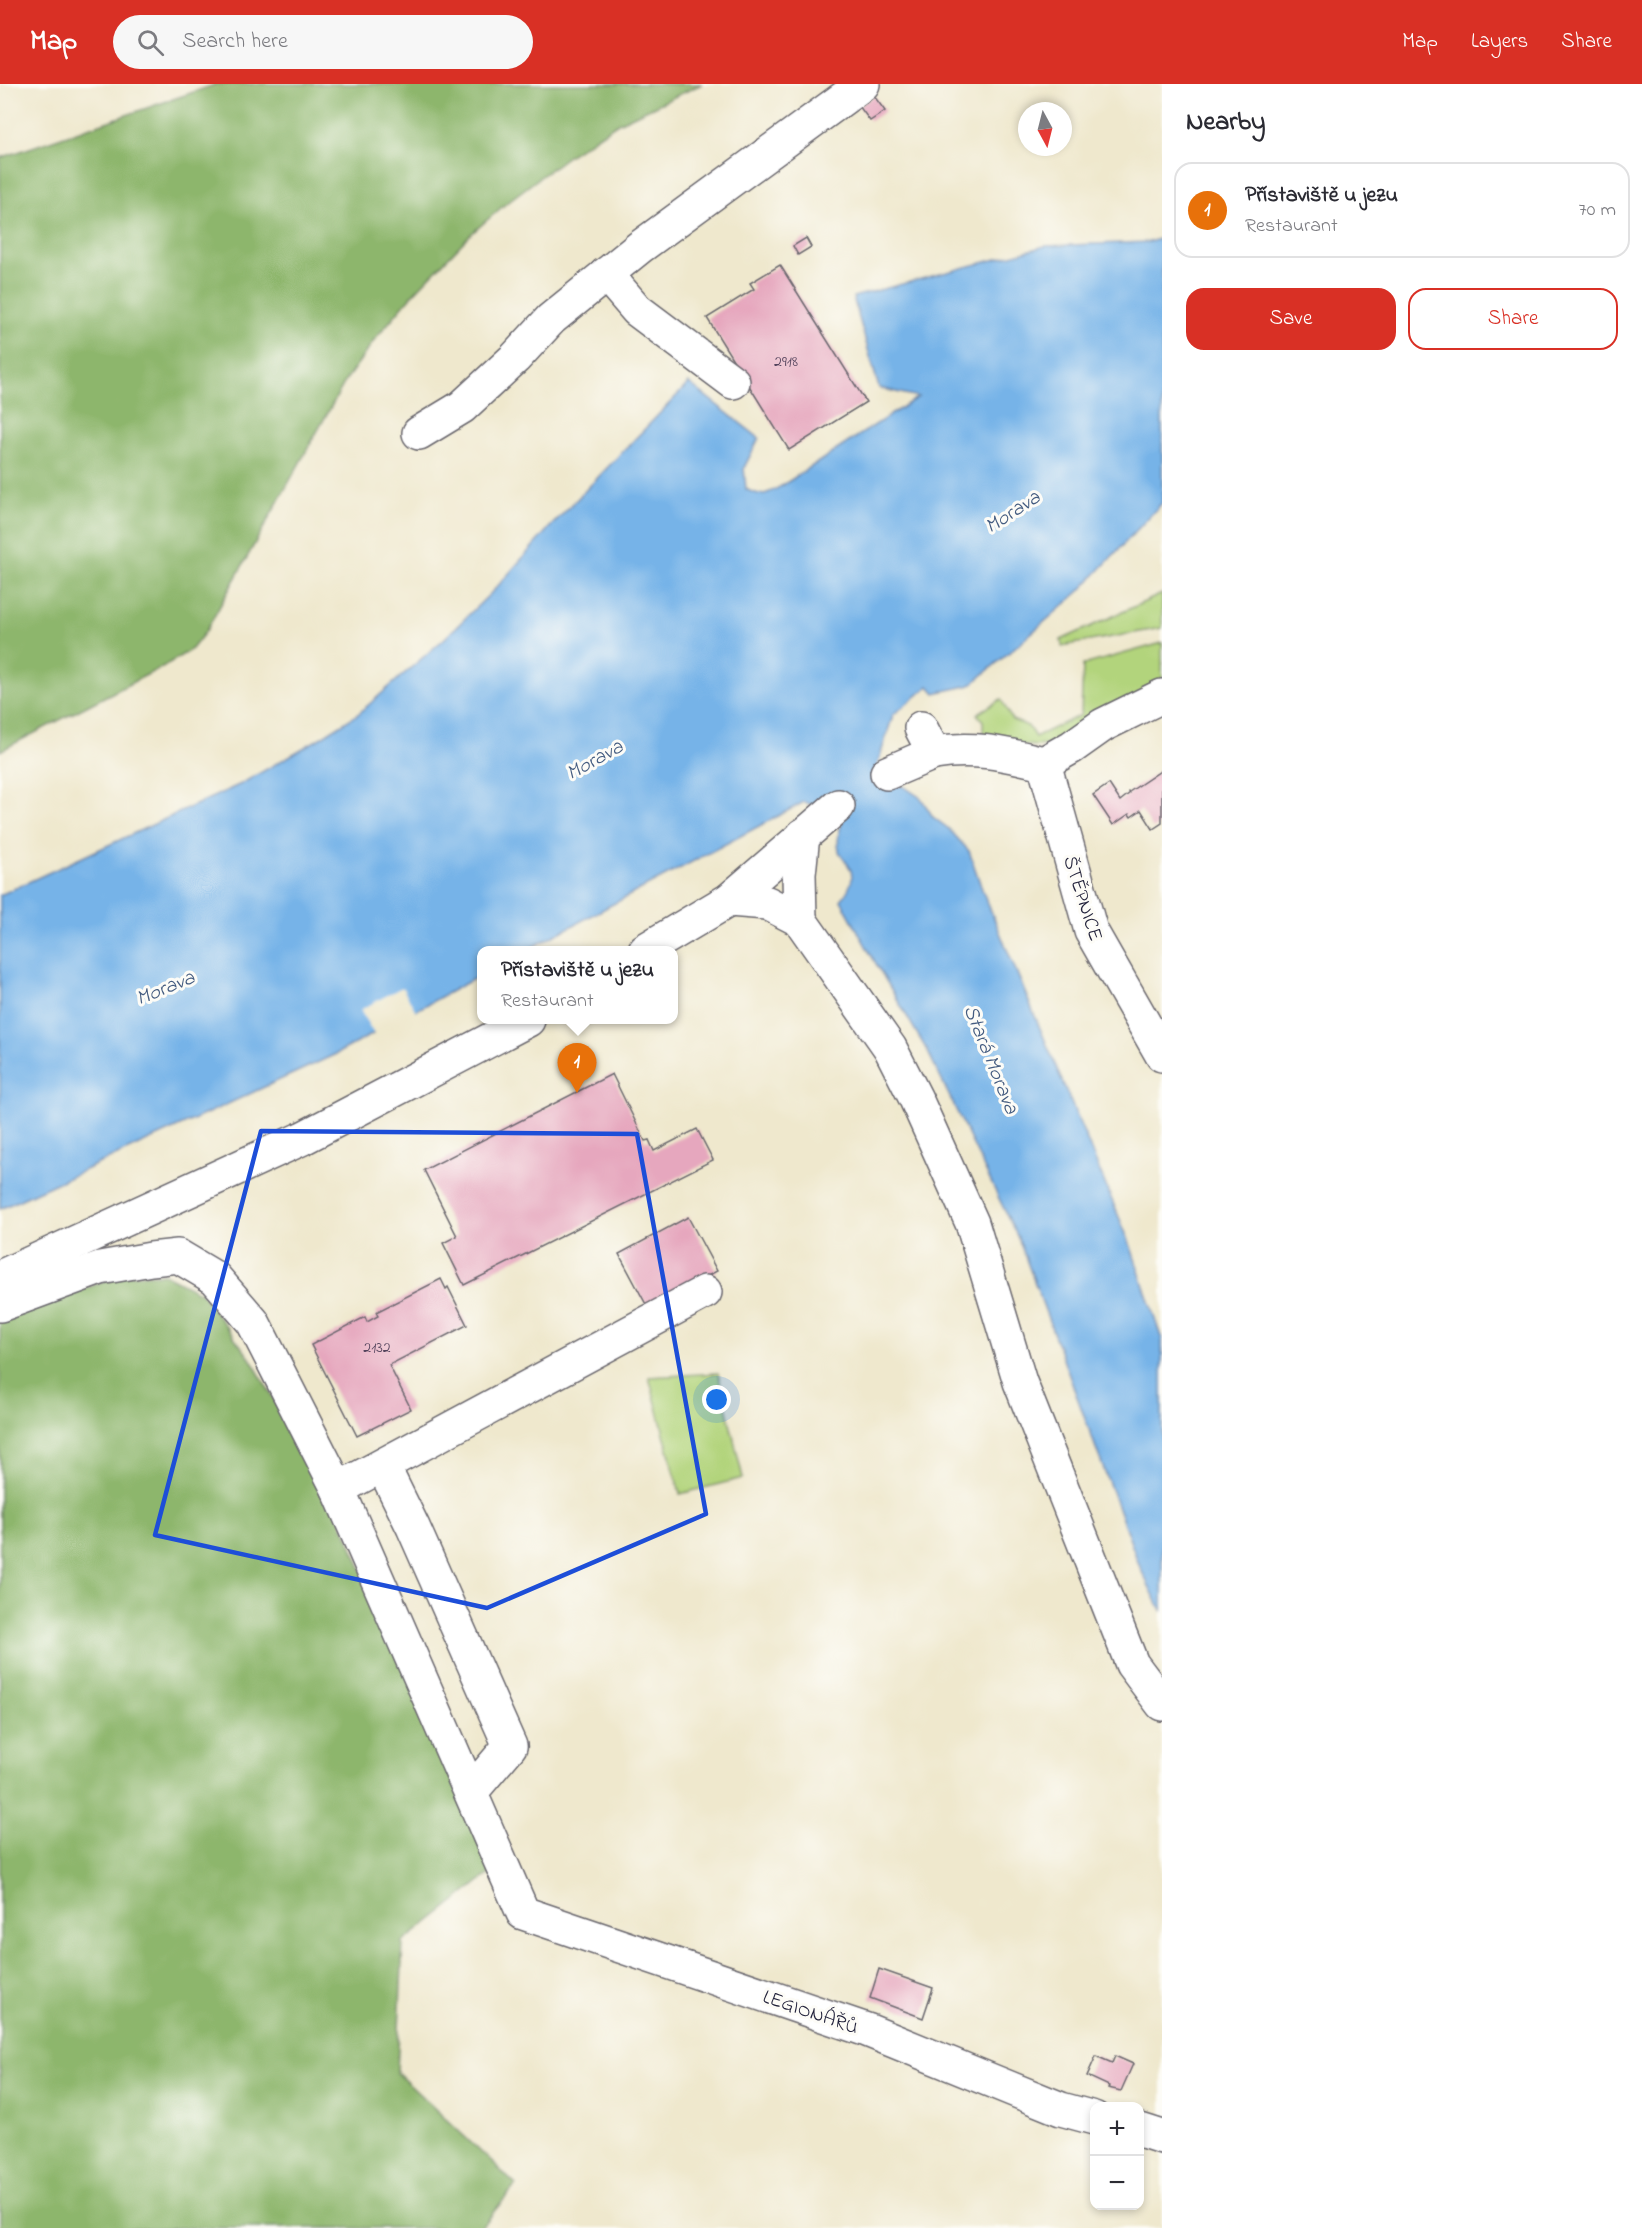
<!DOCTYPE html>
<meta charset="utf-8">
<style>
body{margin:0;font-family:"Indie Flower",sans-serif;background:#f7f7f7;color:#2b2b33}
.controls{position:absolute;right:18px;bottom:18px;display:grid;overflow:hidden;border-radius:12px;box-shadow:0 3px 9px #0003}
.controls button{width:54px;height:54px;display:grid;place-items:center;padding:0;border:0;border-bottom:2px solid #e1e1e2;background:#fff;color:#2b2b33;font:30px sans-serif}
.compass{position:absolute;left:1018px;top:18px;width:54px;height:54px;border-radius:50%;background:#fff;box-shadow:0 3px 9px #0003;rotate:173deg}
.you{position:absolute;left:717px;top:1316px;width:21px;height:21px;margin:-15px;border:4px solid #fff;border-radius:50%;background:#1a73e8;box-shadow:0 0 0 9px #1a73e833}
.badge{display:grid;place-items:center;width:39px;height:39px;border-radius:50%;background:#d93025;color:#fff;font-size:20px;font-weight:700}
.pin{position:absolute;translate:-50% -50px;filter:drop-shadow(0 2px 3px #0008)}
.pin::after{content:'';position:absolute;top:32px;width:21px;height:18px;background:inherit;clip-path:polygon(0 0,100% 0,50% 100%)}
.popup{position:absolute;left:477px;top:862px;width:201px;height:78px;box-sizing:border-box;display:grid;place-content:center;border-radius:12px;background:#fff;filter:drop-shadow(0 2px 4px #0005);font-size:20px;white-space:nowrap;color:#7c7c81}
.popup b{font-size:22px;color:#2b2b33}
.popup::after{content:'';position:absolute;left:50%;top:100%;margin-left:-12px;border:12px solid transparent;border-top-color:#fff}
.list{margin:0;padding:0;list-style:none}
h2{display:flex;justify-content:space-between;align-items:center;height:78px;margin:0;padding:0 24px;font-size:26px}
h2 small{font-size:20px;font-weight:400;color:#7c7c81}
.list li{display:grid;grid-template-columns:39px 1fr auto;gap:18px;align-items:center;box-sizing:border-box;height:96px;margin:0 12px 12px;padding:0 12px;border:2px solid #e1e1e2;border-radius:18px}
.list b{display:block;font-size:22px;white-space:nowrap}
.list p{margin:0;font-size:20px;white-space:nowrap;color:#7c7c81}
.list em{font-size:20px;font-style:normal;color:#7c7c81}
.actions{display:flex;gap:12px;padding:18px 24px}
.actions a{flex:1;padding:14px 0;border:2px solid #d93025;border-radius:18px;text-align:center;font-size:21px;color:#d93025}
.actions .main{background:#d93025;color:#fff}
.icon{flex:none;width:33px;height:33px;fill:none;stroke:currentColor;stroke-width:2;stroke-linecap:round;stroke-linejoin:round}
.map{position:relative;flex:none;width:1162px;height:2144px;overflow:hidden}
header{display:flex;align-items:center;gap:36px;box-sizing:border-box;height:84px;padding:0 30px;background:#d93025;color:#fff}
header strong{font-size:28px}
nav{display:flex;gap:33px;margin-inline-start:auto;font-size:21px}
.search{width:420px;height:54px;background:#f7f7f7;display:flex;align-items:center;gap:15px;box-sizing:border-box;padding:0 21px;border-radius:33px;color:#7c7c81;font-size:22px}
main{display:flex}
aside{flex:1;background:#fff}
.map>svg:first-child{display:block}
.green{fill:#b2d47c;stroke:#6a7b5c;stroke-width:1.5}
.forest{fill:#8db66c;stroke:#586c54;stroke-width:1.5}
.water{fill:#76b3e8;stroke:#4c6a92;stroke-width:1.5}
.pier{fill:#efe8cd}
.building{fill:#e6a7be}
.lines{fill:none;stroke-linecap:round;stroke-linejoin:round}
.minor-casing{stroke:#6a676e;stroke-width:36}
.minor{stroke:#fff;stroke-width:33}
.marked{fill:none;stroke:#1d4ed8;stroke-width:4.5;stroke-linejoin:round}
.labels{text-anchor:middle;stroke-width:6;stroke-linejoin:round;paint-order:stroke}
.number-label{font-size:16px;fill:#53435c}
.street-label{font-size:20px;fill:#22223b;stroke:#fdfcf7}
.water-label{font-size:21px;font-style:italic;fill:#445c80;stroke:#fdfcf7}
</style>
<header>
<strong>Map</strong>
<div class="search"><svg class="icon" aria-label="search" viewBox="0 0 24 24"><circle cx="10" cy="10" r="6"/><path d="M15 15l6 6"/></svg>Search here</div>
<nav><a>Map</a><a>Layers</a><a>Share</a></nav>
</header>
<main>
<div class="map">
<svg width="1162" height="2144" viewBox="0 0 1162 2144">
<rect width="100%" height="100%" fill="#fdfcf7"/>
<filter id="ink" filterUnits="userSpaceOnUse"><feTurbulence type="fractalNoise" baseFrequency=".0167" numOctaves="2"/><feDisplacementMap in="SourceGraphic" scale="12" xChannelSelector="R" yChannelSelector="G"/><feConvolveMatrix kernelMatrix="1 2 1 2 8 2 1 2 1" color-interpolation-filters="sRGB"/></filter>
<filter id="wash" filterUnits="userSpaceOnUse"><feTurbulence type="fractalNoise" baseFrequency=".008" numOctaves="4" result="noise"/><feDisplacementMap in="SourceGraphic" scale="24" xChannelSelector="R" yChannelSelector="G"/><feGaussianBlur stdDeviation="1.35" result="paint"/><feColorMatrix in="noise" values="0 0 0 0 0 0 0 0 0 0 0 0 0 0 0 0 0 1.4 0 .05"/><feComposite in="paint" operator="in"/></filter>
<g filter="url(#wash)">
<rect width="100%" height="100%" fill="#efe8cd"/>
<g class="green">
<polygon points="1162,510 1162,544 1062,562 1061,556"/>
<polygon points="1162,559 1162,603 1059,660 1036,662 983,657 983,637 977,630 1001,615 1012,636 1028,642 1035,653 1081,631 1083,581"/>
<polygon points="718,1289 743,1394 680,1410 649,1293"/>
</g>
<g class="forest">
<polygon points="217,0 702,0 618,39 568,72 510,116 470,151 414,209 376,254 346,296 206,547 192,565 166,581 0,667 0,74"/>
<polygon points="164,1190 201,1209 250,1274 329,1409 492,1788 403,1858 397,1989 516,2101 480,2144 0,2144 0,1233 124,1191"/>
</g>
<path class="water" d="M1162,154v265l-83,89 -108,93 -36,8 -6,-7 -36,29 -16,51 12,20h14l18,12 12,19 16,12 20,22 14,41 146,349 33,99v272l-21,-42 -122,-330 -91,-188 -56,-95 -31,-57c10,-12 16,-25 5,-38 -3,-4 -7,-8 -7,-12 -3,-13 2,-25 7,-37l-31,-7 -11,-4 -277,148h-46v25l-145,79 -336,155v-314l241,-111 76,-44 41,-26 86,-75 52,-51 55,-62 138,-143 70,55 -15,30 2,21c17,9 21,5 37,-4l135,-88 -39,-9 -26,-91 192,-51 104,-4z"/>
<polygon class="pier" points="402,903 417,929 375,952 360,926"/>
<g id="blocks">
<g class="building">
<polygon points="874,12 885,27 870,37 859,22"/>
<polygon points="806,154 811,163 798,171 793,162"/>
<polygon points="780,181 866,318 789,366 707,234 754,205 750,199"/>
<polygon points="1162,686 1162,739 1153,745 1141,726 1131,733 1129,730 1113,741 1093,711 1109,700 1120,717 1130,709 1129,708"/>
<polygon points="612,990 645,1057 649,1056 654,1067 697,1045 713,1076 464,1201 443,1159 457,1152 424,1086"/>
<polygon points="688,1133 717,1187 648,1224 619,1170"/>
<polygon points="441,1195 446,1205 448,1203 467,1241 389,1281 411,1325 357,1352 311,1261 365,1233 367,1238 378,1232 376,1228"/>
<polygon points="879,1885 933,1904 923,1934 870,1914"/>
<polygon points="1096,1972 1112,1979 1115,1972 1133,1980 1121,2007 1108,2004 1109,2002 1087,1992"/>
</g>
</g>
</g>
<g filter="url(#ink)">
<use href="#blocks" fill-opacity="0" stroke="#6a676e" stroke-width="1.5"/>
<g class="lines">
<g class="minor-casing">
<g id="minor">
<polyline points="606,190 637,226 733,298"/>
<polyline points="419,349 462,323 515,274 551,235 640,163 863,0"/>
<path d="M921,644l13,25c40,-7 71,1 110,10l28,-16 31,-22 59,-29"/>
<polyline points="1044,679 1091,847 1162,971"/>
<polyline points="887,689 934,669"/>
<polyline points="729,816 767,819 800,836 890,964 916,1015 972,1139 1020,1298 1132,1580 1162,1620"/>
<polyline points="800,836 799,790 803,751"/>
<polyline points="645,866 729,816 838,722"/>
<polyline points="0,1193 303,1054 528,936"/>
<polyline points="705,1208 338,1405 523,1829 867,1946 1061,2025 1094,2034"/>
<polyline points="0,1221 100,1184 151,1175 178,1172 215,1194 253,1238 338,1405"/>
<polyline points="383,1382 413,1443 510,1662 471,1708"/>
<polyline points="1140,2046 1162,2053"/>
</g>
</g>
<use href="#minor" class="minor"/>
</g>
</g>
<path class="marked" d="M261,1047l376,3 69,380 -219,94 -332,-73z"/>
<g class="labels">
<g class="number-label">
<text x="786" y="282">2918</text>
<text x="377" y="1268">2132</text>
</g>
<g class="street-label">
<text transform="translate(1084 814) rotate(72)" y="7">ŠTĚPNICE</text>
<text transform="translate(811 1927) rotate(19)" y="7">LEGIONÁŘŮ</text>
</g>
<g class="water-label">
<text transform="translate(1012 427) rotate(-33)" y="7">Morava</text>
<text transform="translate(594 675) rotate(-29)" y="7">Morava</text>
<text transform="translate(165 903) rotate(-22)" y="7">Morava</text>
<text transform="translate(992 975) rotate(68)" y="7">Stará Morava</text>
</g>
</g>
</svg>
<div class="controls">
<button>+</button>
<button>−</button>
</div>
<svg class="compass" viewBox="-18 -18 36 36"><path d="M0-13l5 13h-10z" fill="#e53935"/><path d="M0 13l5-13h-10z" fill="#7c7c81"/></svg>
<div class="you"></div>
<div class="pin badge" style="left:577px;top:1009px;background:#e8710a">1</div>
<div class="popup"><b>Přístaviště u jezu</b>Restaurant</div>
</div>
<aside>
<h2>Nearby<small></small></h2>
<ul class="list">
<li><span class="badge" style="background:#e8710a">1</span><div><b>Přístaviště u jezu</b><p>Restaurant</p></div><em>70 m</em></li>
</ul>
<div class="actions"><a class="main">Save</a><a>Share</a></div>
</aside>
</main>
